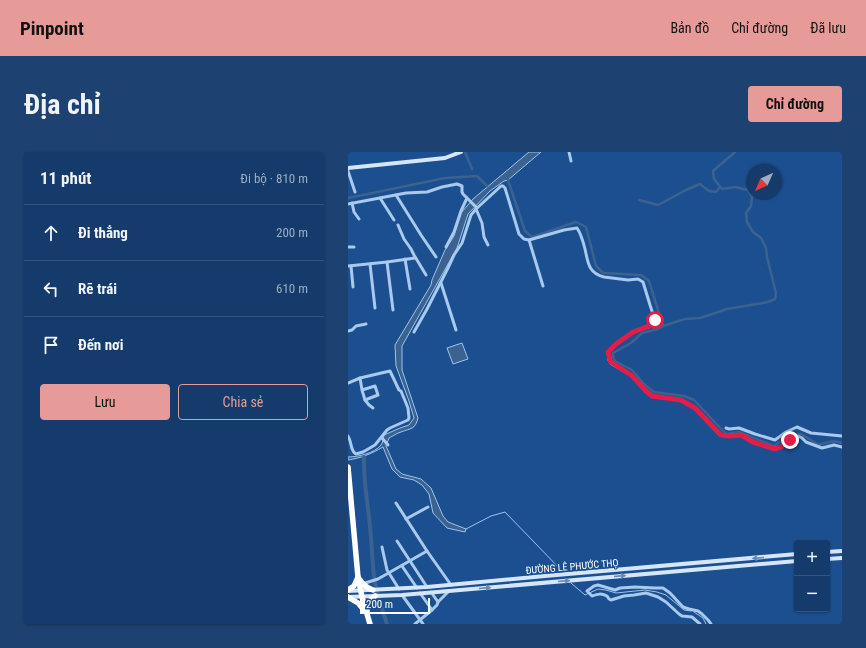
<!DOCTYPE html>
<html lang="vi">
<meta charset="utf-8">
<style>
body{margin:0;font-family:"Roboto Condensed",sans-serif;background:#1d4271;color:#f1f3f6}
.controls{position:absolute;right:12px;bottom:12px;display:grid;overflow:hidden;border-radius:4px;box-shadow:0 1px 3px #0004}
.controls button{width:36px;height:36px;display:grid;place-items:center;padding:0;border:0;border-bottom:1px solid #33557e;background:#143b6b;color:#f1f3f6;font:20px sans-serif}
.compass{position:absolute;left:398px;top:12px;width:36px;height:36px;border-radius:50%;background:#143b6b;box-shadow:0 1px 3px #0004;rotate:225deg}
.scale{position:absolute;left:12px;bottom:10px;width:70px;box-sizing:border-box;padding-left:4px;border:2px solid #fff;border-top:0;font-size:11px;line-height:14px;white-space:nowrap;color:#fff;-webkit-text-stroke:3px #1b4f8f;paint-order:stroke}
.stop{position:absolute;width:12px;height:12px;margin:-9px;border:3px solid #e11d48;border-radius:50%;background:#fff}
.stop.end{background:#e11d48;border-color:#fff;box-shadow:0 1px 4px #0008}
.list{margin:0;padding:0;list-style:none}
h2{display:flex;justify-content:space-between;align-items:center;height:52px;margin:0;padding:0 16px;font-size:17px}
h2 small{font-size:13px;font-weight:400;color:#9dadc1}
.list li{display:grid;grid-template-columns:26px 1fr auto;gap:12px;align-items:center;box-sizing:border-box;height:56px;padding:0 16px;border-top:1px solid #33557e}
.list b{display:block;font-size:15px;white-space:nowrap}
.list em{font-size:13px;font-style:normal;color:#9dadc1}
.actions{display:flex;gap:8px;padding:12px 16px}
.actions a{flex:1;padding:9px 0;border:1px solid #e69b98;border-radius:4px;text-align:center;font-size:14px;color:#e69b98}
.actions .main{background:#e69b98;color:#111}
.icon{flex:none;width:22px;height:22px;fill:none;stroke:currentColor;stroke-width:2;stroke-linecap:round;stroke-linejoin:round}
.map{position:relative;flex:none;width:494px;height:472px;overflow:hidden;border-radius:4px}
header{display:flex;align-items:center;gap:24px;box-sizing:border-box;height:56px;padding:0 20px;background:#e69b98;color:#111}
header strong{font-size:19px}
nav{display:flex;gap:22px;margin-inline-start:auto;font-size:14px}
.intro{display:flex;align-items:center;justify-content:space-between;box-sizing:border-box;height:96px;padding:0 24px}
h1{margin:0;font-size:28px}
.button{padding:10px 18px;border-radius:4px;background:#e69b98;color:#111;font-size:14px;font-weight:700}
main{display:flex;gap:24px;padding:0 24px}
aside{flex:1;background:#143b6b;border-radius:4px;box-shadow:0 1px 3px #0004}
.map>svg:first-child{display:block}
.water{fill:#3c6290;stroke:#9cc4f0}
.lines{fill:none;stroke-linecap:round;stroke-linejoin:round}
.stream{stroke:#9cc4f0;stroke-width:1}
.canal{stroke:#3c6290;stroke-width:2.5}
.river{stroke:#3c6290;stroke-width:4}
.street{stroke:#a9c9ee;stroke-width:3}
.secondary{stroke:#d6e6fa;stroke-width:4}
.highway{stroke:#fff;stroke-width:5.5}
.oneway{fill:#668bba}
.route{stroke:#e11d48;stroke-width:5}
.labels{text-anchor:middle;stroke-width:3;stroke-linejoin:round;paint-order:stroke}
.street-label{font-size:10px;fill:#fff;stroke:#1b4f8f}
</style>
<header>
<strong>Pinpoint</strong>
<nav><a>Bản đồ</a><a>Chỉ đường</a><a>Đã lưu</a></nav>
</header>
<div class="intro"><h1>Địa chỉ</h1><a class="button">Chỉ đường</a></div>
<main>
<aside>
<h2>11 phút<small>Đi bộ · 810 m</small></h2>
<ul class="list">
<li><svg class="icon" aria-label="ahead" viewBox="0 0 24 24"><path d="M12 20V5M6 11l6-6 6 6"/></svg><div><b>Đi thẳng</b></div><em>200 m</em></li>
<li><svg class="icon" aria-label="left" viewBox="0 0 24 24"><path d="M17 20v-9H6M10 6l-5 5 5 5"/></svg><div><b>Rẽ trái</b></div><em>610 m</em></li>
<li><svg class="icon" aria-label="arrive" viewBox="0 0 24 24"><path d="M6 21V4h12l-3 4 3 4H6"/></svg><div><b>Đến nơi</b></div></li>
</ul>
<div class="actions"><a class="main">Lưu</a><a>Chia sẻ</a></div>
</aside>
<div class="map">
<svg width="494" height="472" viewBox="0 0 494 472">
<rect width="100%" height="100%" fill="#1b4f8f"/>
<g class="water">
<path d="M181,0h12l-33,28 -4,1 -14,10 -22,23 -11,34 -55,98v24l16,48c-3,12 -7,10 -17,14 -4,1 -8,4 -12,6l-3,8 10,23 6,5 19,5 10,9 12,28 5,6 18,7 -1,3 -18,-4 -14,-15 -4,-19 -7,-9 -8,-5 -14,-3 -8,-8 -9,-22c-12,7 -22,11 -35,13v-3c10,0 27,-4 33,-12 2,-2 2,-7 3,-10l16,-7 9,-3 5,-7 -5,-17 -13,-35 -1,-21 36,-60 1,-5 13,-30 9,-14 7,-23 12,-14z"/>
<polygon points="114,191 120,207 105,212 99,196"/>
</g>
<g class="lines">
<g class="stream">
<polyline points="118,377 143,364 157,360 215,420"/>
<polyline points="223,431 237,443 250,437 258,438 268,441 297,438 309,440 318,443 336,458 343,459"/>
<polyline points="346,460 355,466 358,472"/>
</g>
<g class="canal">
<polyline points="117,0 124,17"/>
<path d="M387,0l-22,19 1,8 8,10 13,-2 13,3 4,7 -1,9 -5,7 1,9 6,10 8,6 5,10 1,9 9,36 -1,6 -7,3 -41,7 -27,9 -15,1 -22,7 -5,3 -16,4 -11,10 -18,10v4l2,4 17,9 12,14 10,8 30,4 10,4 32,34 13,-2 35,14 18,-12h9l18,11c9,-3 14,-5 23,-2"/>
<polyline points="160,28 177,79 184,85 228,70 238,75 248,114 255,121 293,123 301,129 315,174"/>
<polyline points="0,46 97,26 129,24 139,34"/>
<polyline points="291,48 310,53 338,38 352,32 361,39 368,40 372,35"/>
</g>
<path class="river" d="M16,305c-1,23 4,47 6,70 2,17 2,33 4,49 2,16 8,33 13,48"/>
<g class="street">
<polyline points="221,0 223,9"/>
<polyline points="0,19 7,40"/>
<polyline points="48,43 73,83 88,105"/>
<polyline points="32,46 46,68"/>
<polyline points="4,51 6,60 11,67"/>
<polyline points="0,52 58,41 79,40 94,35 109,32 114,34 114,40 115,42 129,56"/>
<polyline points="128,57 134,71 136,85 140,93"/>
<polyline points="50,73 56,87 63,97 66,103 78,123"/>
<polyline points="181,88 195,134"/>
<polyline points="0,95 6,95"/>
<polyline points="98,95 106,80 113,59 119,46"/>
<polyline points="57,107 62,137"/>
<polyline points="39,110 45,158"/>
<polyline points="22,112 27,156"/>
<polyline points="0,114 39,110 67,106"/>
<polyline points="3,114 5,135"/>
<polyline points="93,131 108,178"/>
<polyline points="0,179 4,178 8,174 18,172"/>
<path d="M66,180l13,-23 21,-41 6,-13 8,-12 9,-28 5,-6 25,-23h2l2,2 14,46 5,5 5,1 35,-10 13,-2c2,3 3,5 4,8 2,5 3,9 4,13 3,13 3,24 19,28l24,3 10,-1 5,3 7,23 5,15v3l-4,3 -18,6 -17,12 -8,8 1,8 3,4 19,11 7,7 8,9 6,5 29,4 14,8 23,25c7,6 16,0 24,2 3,1 5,4 8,5 6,3 20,9 27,8 8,-1 13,-10 21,-12l4,2 4,4 16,6 12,-3 8,2"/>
<polyline points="0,231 12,226 14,238 17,248 30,243 27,234 14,238"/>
<polyline points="17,248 21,253 25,256"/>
<polyline points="378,276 381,277 391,276 407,282 427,288 438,280 449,275 463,281 494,284"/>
<path d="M0,284c4,6 2,15 8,18l7,-2 12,-7 12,-15 3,-2 18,-8 1,-2 -1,-10 -7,-17 -2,-1 -9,-19 -30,7"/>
<polyline points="34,286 40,293"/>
<polyline points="48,351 79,399"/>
<polyline points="58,367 80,355"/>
<polyline points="49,389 79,435"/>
<polyline points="34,395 39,418 51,437"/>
<polyline points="54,414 69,436"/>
<polyline points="14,432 30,427 79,399 103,433"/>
<polyline points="83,440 90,450 101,439"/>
<polyline points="54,443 75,472"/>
<polyline points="84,458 89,453 90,450"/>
<polyline points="67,472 84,458 72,441"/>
<path d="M352,472l-8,-7 -10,-1 -3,-2 -13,-12 -8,-5 -12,-4 -12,2 -10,1 -13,4 -2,-1 -2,-3c-6,-3 -9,-2 -15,0l-5,-5 7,-5 4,-1 17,5 5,-2 15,-1 20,1h8l7,5 13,14 6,2 9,2 4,3 6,6 3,4"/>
</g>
<g class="secondary">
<polyline points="0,16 97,6 113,0"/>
<polyline points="479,400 494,399"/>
<polyline points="479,407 494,406"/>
<polyline points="0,439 79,435 197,424 449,402"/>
<polyline points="0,445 54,443 449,409"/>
</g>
<g class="highway">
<polyline points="0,315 10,425 14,445 22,472"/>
<path d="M12,428c3,5 7,8 13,10"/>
<polyline points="0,438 6,434 10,425"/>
<polyline points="0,445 10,451 17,459"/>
<path d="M19,459c0,-7 2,-11 8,-15"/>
</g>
</g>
<defs><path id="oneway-solid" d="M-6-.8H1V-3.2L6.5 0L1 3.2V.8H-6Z"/></defs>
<g class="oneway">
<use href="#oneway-solid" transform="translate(410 406) rotate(175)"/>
<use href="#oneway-solid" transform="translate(272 424) rotate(-5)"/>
<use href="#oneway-solid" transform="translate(216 429) rotate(-5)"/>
<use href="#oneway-solid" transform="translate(137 436) rotate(-5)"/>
</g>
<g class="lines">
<polyline class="route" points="307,168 307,170 306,172 285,180 268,192 260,200 262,208 263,210 283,223 288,228 298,239 304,244 333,248 347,256 370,280 373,283 382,284 393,283 405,290 427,297 433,295 442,288"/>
</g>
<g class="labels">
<g class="street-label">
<text transform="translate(224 414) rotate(-5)" y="4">ĐƯỜNG LÊ PHƯỚC THỌ</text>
</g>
</g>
</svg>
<div class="controls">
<button>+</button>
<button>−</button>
</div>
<svg class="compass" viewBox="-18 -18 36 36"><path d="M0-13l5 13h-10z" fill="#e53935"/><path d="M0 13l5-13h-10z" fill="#9dadc1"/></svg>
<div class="scale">200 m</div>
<div class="stop" style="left:307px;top:168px"></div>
<div class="stop end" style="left:442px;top:288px"></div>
</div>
</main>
